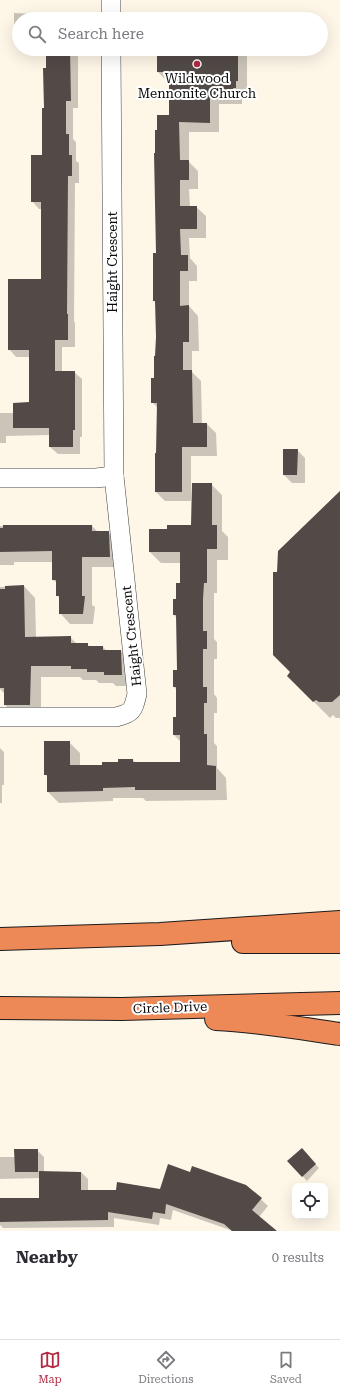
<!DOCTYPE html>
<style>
body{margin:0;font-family:"Roboto Serif",serif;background:#f2f2f3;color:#2b2b33}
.controls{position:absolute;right:12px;bottom:12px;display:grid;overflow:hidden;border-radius:8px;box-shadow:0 4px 16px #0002}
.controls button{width:36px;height:36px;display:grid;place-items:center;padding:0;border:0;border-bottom:1px solid #e1e1e2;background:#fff;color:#2b2b33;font:20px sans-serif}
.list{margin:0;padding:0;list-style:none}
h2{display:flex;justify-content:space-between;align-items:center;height:52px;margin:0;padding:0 16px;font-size:17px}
h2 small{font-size:13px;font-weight:400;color:#7c7c81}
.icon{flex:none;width:22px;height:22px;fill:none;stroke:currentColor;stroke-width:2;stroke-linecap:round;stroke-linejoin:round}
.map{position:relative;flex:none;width:340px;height:1231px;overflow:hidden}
.search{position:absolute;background:#fff;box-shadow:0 4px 16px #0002;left:12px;right:12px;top:12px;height:44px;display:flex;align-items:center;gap:10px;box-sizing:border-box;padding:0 14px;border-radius:22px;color:#7c7c81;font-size:15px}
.sheet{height:108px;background:#fff}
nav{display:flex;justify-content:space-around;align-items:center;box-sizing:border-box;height:56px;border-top:1px solid #e1e1e2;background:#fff;font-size:11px;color:#7c7c81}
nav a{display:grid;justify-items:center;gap:2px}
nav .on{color:#b22a42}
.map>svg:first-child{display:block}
.shadow{fill:#0003}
.building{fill:#524a47}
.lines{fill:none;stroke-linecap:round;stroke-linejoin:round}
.street-casing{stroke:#3d3d3d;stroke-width:20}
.highway-casing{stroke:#1b1b1b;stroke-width:24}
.street{stroke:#fff;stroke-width:19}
.highway{stroke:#ed8857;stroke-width:22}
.poi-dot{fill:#b22a42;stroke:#fff;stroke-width:1.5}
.labels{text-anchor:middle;stroke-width:4;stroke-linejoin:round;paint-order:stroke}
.poi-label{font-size:13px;fill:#0a0a0a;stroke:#fff}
.street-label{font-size:13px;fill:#0a0a0a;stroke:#fff}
</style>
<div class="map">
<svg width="340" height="1231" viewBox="0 0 340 1231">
<rect width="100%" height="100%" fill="#fef7e8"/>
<g class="shadow">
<polygon points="14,13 35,14 39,18 70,17 72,19 19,19 19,37 14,32"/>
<polygon points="47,49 78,49 78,108 73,108 73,139 76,142 76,161 79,163 79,183 75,183 74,321 75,323 75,347 62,347 62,372 74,372 82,379 82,437 80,437 80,454 58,454 50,447 50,435 6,436 6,443 0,443 0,413 14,413 30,403 30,357 16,357 9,349 42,280 42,209 39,209 32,201 43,156"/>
<polygon points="158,49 247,49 247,90 245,90 245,97 242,97 242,104 219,104 219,132 189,132 189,162 198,171 198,189 189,189 190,207 196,207 206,216 206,238 189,238 190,258 197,266 197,281 189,281 189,306 198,316 199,351 192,351 192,372 201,381 202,424 207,424 216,433 217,456 191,456 191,501 193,501 211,484 222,495 222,531 228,537 228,560 217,560 217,593 214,593 214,639 217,642 217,659 214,659 214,694 217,698 217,713 214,713 214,743 217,746 217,768 226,778 227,800 146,801 143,798 113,798 113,801 59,803 48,792 48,778 45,774 69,742 80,753 80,766 103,766 133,760 136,763 181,763 181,742 174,735 177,718 177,690 174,687 174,671 178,671 177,618 174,615 181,584 181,563 161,563 150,552 168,530 192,526 193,501 165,501 156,492 158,408 152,402 156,357 156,303 154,301 157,254 170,116 170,82 168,82 158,72"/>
<polygon points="297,450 305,458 305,483 292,483 284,475"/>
<polygon points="340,492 340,718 336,718 333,715 330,718 288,676 291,672 278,573"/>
<polygon points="0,526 92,526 98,532 108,532 119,543 120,567 92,567 92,605 95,607 93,624 70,624 60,613 60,599 57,595 57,583 53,580 53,562 14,562 14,565 0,565"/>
<polygon points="24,586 35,598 36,638 70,637 77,644 87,644 90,647 103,647 107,651 121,651 132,662 133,686 116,686 113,683 99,683 96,680 83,680 80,677 41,677 41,716 16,716 5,705 5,694 0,689 0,587"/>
<polygon points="0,748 4,752 4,785 2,785 2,803 0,803"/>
<polygon points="301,1149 319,1168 307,1181 289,1161"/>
<polygon points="37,1150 44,1157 44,1172 81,1172 88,1179 88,1191 161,1191 190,1173 246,1185 268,1206 259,1217 274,1231 233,1231 173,1210 171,1220 160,1218 159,1225 114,1218 114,1227 3,1228 0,1225 0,1199 40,1199 40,1178 0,1179 0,1157 15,1157"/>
</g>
<g class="building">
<polygon points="46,49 70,49 71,101 66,101 66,134 69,134 69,155 72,155 72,176 68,176 67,314 68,314 68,340 55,340 55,371 75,371 75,430 73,430 73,447 49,447 49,428 13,428 13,403 29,402 29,350 8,350 8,279 41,279 41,202 31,202 31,155 42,155 42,108 44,108 43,68 46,68"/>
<polygon points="157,49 238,49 238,81 236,81 236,88 233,88 233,95 210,95 210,123 179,122 180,160 189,160 189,180 180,180 180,206 197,206 197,229 180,229 181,255 188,255 188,271 180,271 180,306 189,305 189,342 183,342 183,370 192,370 193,423 207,423 207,447 182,447 182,492 155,492 155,453 156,453 157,403 151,403 151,378 154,378 154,356 155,356 156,337 155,301 153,301 153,253 156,253 154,153 155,153 155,130 157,130 157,115 169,115 169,72 157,72"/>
<polygon points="283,449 298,449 297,475 283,475"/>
<polygon points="192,483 212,483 212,525 217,525 217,549 207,549 207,583 204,583 203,599 203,631 207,631 207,649 203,649 203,687 207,687 207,703 204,703 204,734 207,734 207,765 216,766 216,790 135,790 135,787 103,788 103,791 47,792 47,775 44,775 44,741 70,741 70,765 102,765 102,762 118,762 118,759 133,759 133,762 180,762 180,735 173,735 173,717 176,717 176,687 173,687 173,670 177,670 176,615 173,615 173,599 176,599 176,583 180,583 180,552 149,552 149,529 167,529 167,525 191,525"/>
<polygon points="340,491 340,695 332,702 319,702 316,700 313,702 287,676 290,672 273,655 273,572 277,572 278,551"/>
<polygon points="3,525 92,525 92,531 109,531 110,557 82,557 82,596 85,596 83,614 59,614 59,596 56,596 56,580 52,580 52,551 0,552 0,528 3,528"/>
<polygon points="24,585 25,637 71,636 71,643 88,643 88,646 103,646 103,650 121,650 122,675 104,675 104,672 87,672 87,669 71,669 71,666 31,666 30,705 4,705 4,688 0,688 0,589 5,589 5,586"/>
<polygon points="302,1148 316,1164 302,1177 287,1161"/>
<polygon points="14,1149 38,1149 38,1172 15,1172"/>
<polygon points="168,1164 190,1172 192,1166 246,1185 262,1198 252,1210 277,1231 232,1231 224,1224 166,1204 165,1214 153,1212 152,1219 108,1212 108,1220 0,1222 0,1198 39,1198 39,1171 81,1172 81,1190 116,1190 117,1182 160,1189"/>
</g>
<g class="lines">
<g class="street-casing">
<g id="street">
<polyline points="111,0 111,19"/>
<polyline points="0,478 96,478 114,476 111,49"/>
<path d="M0,717h116c17,-4 17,-7 21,-23l-23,-218"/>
</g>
</g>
<g class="highway-casing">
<g id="highway">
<polyline points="0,939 160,934 340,922"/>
<polyline points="243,942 340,942"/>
<polyline points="0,1008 122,1009 340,1003"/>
<path d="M216,1019c42,2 83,9 124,15"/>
</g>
</g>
<use href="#street" class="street"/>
<use href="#highway" class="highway"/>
</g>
<circle class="poi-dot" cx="197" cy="64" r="4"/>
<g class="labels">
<g class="poi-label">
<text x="197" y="83">Wildwood<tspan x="197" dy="15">Mennonite Church</tspan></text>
</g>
<g class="street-label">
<text transform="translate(112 262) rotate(-90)" y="5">Haight Crescent</text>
<text transform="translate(131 636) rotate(-96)" y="5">Haight Crescent</text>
<text transform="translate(170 1007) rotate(-2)" y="5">Circle Drive</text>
</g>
</g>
</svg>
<div class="controls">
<button><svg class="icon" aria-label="locate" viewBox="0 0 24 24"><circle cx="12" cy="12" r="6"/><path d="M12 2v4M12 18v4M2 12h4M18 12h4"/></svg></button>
</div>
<div class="search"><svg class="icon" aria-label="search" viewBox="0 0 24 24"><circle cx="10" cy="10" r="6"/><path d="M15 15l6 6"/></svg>Search here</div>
</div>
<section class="sheet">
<h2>Nearby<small>0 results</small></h2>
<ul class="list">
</ul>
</section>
<nav>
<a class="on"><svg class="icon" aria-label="map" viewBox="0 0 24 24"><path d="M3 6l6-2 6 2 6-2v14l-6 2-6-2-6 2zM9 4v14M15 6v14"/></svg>Map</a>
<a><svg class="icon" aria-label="directions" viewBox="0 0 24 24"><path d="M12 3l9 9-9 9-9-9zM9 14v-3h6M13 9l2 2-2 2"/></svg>Directions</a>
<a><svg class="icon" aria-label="saved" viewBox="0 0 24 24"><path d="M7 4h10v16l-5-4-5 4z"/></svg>Saved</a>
</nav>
